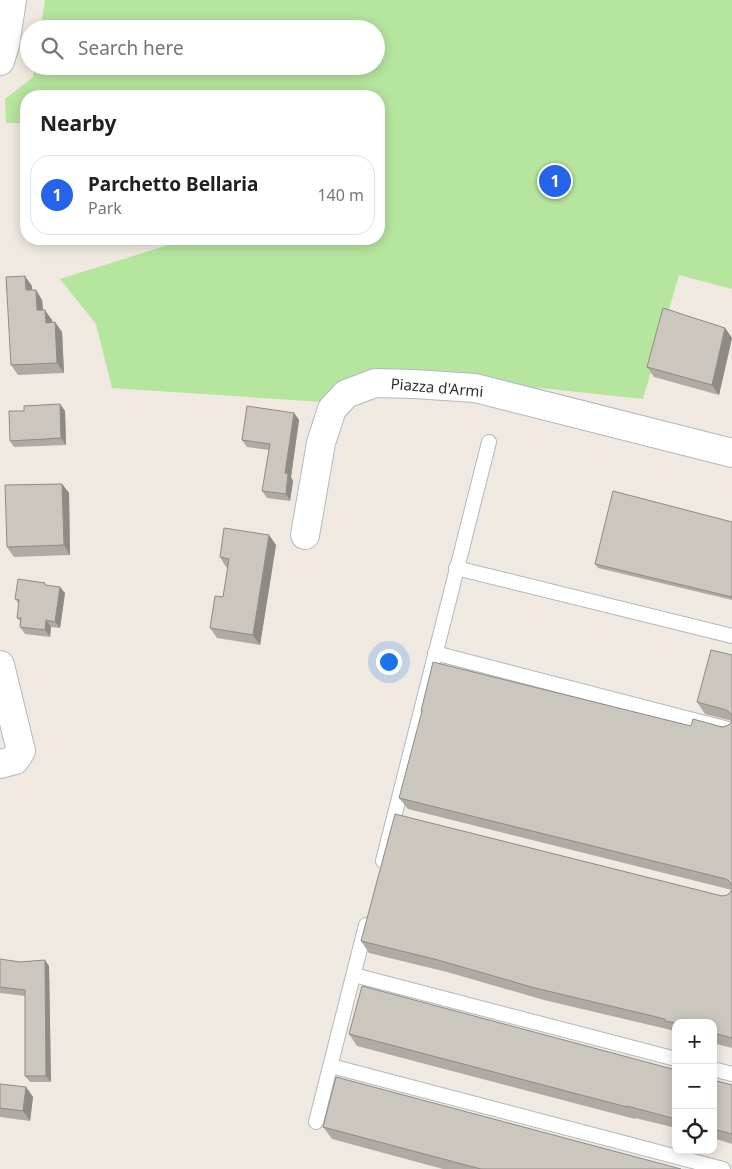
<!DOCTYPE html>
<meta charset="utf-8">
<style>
body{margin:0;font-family:"Noto Sans",sans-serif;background:#f6f6f6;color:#202124}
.controls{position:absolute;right:15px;bottom:15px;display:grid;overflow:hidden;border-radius:10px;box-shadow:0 2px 12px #0003}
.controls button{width:45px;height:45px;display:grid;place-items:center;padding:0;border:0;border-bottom:1px solid #e0e0e0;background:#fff;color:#202124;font:25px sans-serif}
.you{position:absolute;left:388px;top:661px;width:18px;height:18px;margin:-12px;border:4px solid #fff;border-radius:50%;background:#1a73e8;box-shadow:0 0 0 8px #1a73e833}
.badge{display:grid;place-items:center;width:32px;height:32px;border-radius:50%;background:#2563eb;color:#fff;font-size:16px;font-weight:700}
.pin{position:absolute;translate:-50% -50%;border:2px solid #fff;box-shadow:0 1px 5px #0006}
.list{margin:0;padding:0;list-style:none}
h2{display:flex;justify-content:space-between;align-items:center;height:65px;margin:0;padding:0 20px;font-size:21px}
h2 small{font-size:16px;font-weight:400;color:#757577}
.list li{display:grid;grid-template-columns:32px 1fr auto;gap:15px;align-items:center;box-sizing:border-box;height:80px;margin:0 10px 10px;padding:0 10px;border:1px solid #e0e0e0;border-radius:20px}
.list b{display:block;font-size:19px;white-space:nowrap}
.list p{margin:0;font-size:16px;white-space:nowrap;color:#757577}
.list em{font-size:16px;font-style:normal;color:#757577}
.icon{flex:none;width:28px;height:28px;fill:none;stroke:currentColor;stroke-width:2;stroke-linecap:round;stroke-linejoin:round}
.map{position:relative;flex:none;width:732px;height:1169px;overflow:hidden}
.search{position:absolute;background:#fff;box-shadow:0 2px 12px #0003;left:20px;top:20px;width:365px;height:55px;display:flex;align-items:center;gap:12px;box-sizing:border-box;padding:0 18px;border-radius:28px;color:#757577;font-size:19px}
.panel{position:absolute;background:#fff;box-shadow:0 2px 12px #0003;left:20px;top:90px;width:365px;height:155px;border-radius:20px}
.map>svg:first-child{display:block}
.green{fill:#b6e59e}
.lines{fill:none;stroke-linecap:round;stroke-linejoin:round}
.lane-casing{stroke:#b4b7c1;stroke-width:16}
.street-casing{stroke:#b4b7c1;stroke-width:30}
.lane{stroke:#fff;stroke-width:14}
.street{stroke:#fff;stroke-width:28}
.wall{fill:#afaba4}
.shaded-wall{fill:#8e8b86}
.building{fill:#cbc7bf;stroke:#8e8b86}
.labels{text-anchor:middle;stroke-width:4;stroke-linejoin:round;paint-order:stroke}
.street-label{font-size:15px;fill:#2e2e2e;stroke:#fff}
</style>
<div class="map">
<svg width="732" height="1169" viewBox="0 0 732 1169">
<rect width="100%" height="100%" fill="#efe9e1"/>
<polygon class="green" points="45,0 732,0 732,289 679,275 643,399 374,370 323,402 112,388 96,324 60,279 184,240 184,239 379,239 379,96 26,96 26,123 6,123 5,99 33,77 35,66 376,66 376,29 41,29"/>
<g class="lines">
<g class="lane-casing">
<g id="lane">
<polyline points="456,568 732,636"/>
<polyline points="435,653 732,730"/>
<polyline points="383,861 489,442"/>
<polyline points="354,975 676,1059"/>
<polyline points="331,1066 723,1169"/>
<polyline points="713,1069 732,1074"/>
<polyline points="316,1122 366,925"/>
</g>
</g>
<g class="street-casing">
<g id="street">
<polyline points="0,61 5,45 12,0"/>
<polyline points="305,535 321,443 332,409 346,394 375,383 414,384 475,388 732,453"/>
<polyline points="0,665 21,751 15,760 0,764"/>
</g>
</g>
<use href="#lane" class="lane"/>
<use href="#street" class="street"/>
</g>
<g class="wall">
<polygon points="32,286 32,290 36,290 42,300 43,310 52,320 52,322 55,322 62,332 64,373 18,375 11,365"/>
<polygon points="725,328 732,338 719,395 654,377 647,367"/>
<polygon points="60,404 65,411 66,445 14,447 10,441 24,411"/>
<polygon points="294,413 299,420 291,477 293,481 290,501 267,498 262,491 269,450 247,447 242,440"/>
<polygon points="62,484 69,493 70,555 14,557 7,547"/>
<polygon points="732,522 732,600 598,568 595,564"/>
<polygon points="269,535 276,545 260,645 217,638 210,628 223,597 228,568 226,567 220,557"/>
<polygon points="46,585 65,593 60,628 51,627 50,637 25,634 20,627 21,622 17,618 19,604 15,599"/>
<polygon points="732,655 732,1048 713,1043 713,1023 676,1023 676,1033 673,1032 671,1030 544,1000 447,972 369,953 361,941 727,895 730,893 732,890 408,809 399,798 422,713 421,711 691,726 726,726 730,724 732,721 705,714 697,702"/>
<polygon points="0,959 49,966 51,1082 30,1082 25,1076 25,996 0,993"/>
<polygon points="349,1034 676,1070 676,1128 635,1118 635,1119 357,1046"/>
<polygon points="713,1080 732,1085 732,1144 713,1138"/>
<polygon points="0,1084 26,1087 33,1097 30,1121 0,1117"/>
<polygon points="323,1127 681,1169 443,1169 332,1139"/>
</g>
<g class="shaded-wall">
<polygon points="25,276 32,286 33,300 26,290"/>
<polygon points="36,290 42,300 44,320 37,310"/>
<polygon points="45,310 52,320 53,332 46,323"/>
<polygon points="55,322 62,332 64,373 57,363"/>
<polygon points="725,328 732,338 719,395 712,385"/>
<polygon points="60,404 65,411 66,445 61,438"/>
<polygon points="294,413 299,420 291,477 293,481 290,501 286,494 285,473"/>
<polygon points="62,484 69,493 70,555 64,545"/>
<polygon points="269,535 276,545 260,645 253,635"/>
<polygon points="60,587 65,593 60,628 55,622"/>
<polygon points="46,620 51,627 50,637 45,630"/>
<polygon points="45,960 49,966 51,1082 46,1076"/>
<polygon points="26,1087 33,1097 30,1121 23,1111"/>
</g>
<g class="building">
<polygon points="25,276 26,290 36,290 37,310 45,310 46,323 55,322 57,363 11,365 6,277"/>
<polygon points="663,308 725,328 712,385 647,367"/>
<polygon points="60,404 61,438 10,441 9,411 24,411 24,406"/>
<polygon points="247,406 294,413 285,473 288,474 286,494 262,491 270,444 242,440"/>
<polygon points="62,484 64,545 7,547 5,485"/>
<polygon points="613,491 732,522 732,597 595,564"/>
<polygon points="224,528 269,535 253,635 210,628 215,596 223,597 229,559 220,557"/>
<polygon points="18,579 45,583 45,585 60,587 55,622 46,620 45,630 20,627 21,618 17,618 19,600 15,599"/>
<polygon points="711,650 732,655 732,886 729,881 726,879 399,798 422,711 421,711 433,662 691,726 693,719 722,727 726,726 730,724 732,721 732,715 729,712 726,710 697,702"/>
<polygon points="395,814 722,896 727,895 730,893 732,889 732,1038 713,1033 713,1023 676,1023 665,1021 665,1019 535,988 438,960 361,941"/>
<polygon points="0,959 20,962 45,960 46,1076 25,1076 25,990 0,987"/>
<polygon points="362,986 676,1070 676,1119 627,1106 627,1107 349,1034"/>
<polygon points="336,1077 681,1169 481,1169 323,1127"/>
<polygon points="713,1080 732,1085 732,1134 713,1129"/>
<polygon points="0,1084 26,1087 23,1111 0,1108"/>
</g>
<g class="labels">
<g class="street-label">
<text transform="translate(437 388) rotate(5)" y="5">Piazza d'Armi</text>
</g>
</g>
</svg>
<div class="controls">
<button>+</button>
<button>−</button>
<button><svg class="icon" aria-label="locate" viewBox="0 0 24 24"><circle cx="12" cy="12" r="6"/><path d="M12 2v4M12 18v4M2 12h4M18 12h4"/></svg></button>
</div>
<div class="you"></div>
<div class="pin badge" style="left:555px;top:181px">1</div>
<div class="search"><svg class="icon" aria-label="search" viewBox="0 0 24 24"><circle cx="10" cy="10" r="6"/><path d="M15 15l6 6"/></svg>Search here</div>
<section class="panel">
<h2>Nearby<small></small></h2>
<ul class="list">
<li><span class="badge">1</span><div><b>Parchetto Bellaria</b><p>Park</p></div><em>140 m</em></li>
</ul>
</section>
</div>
